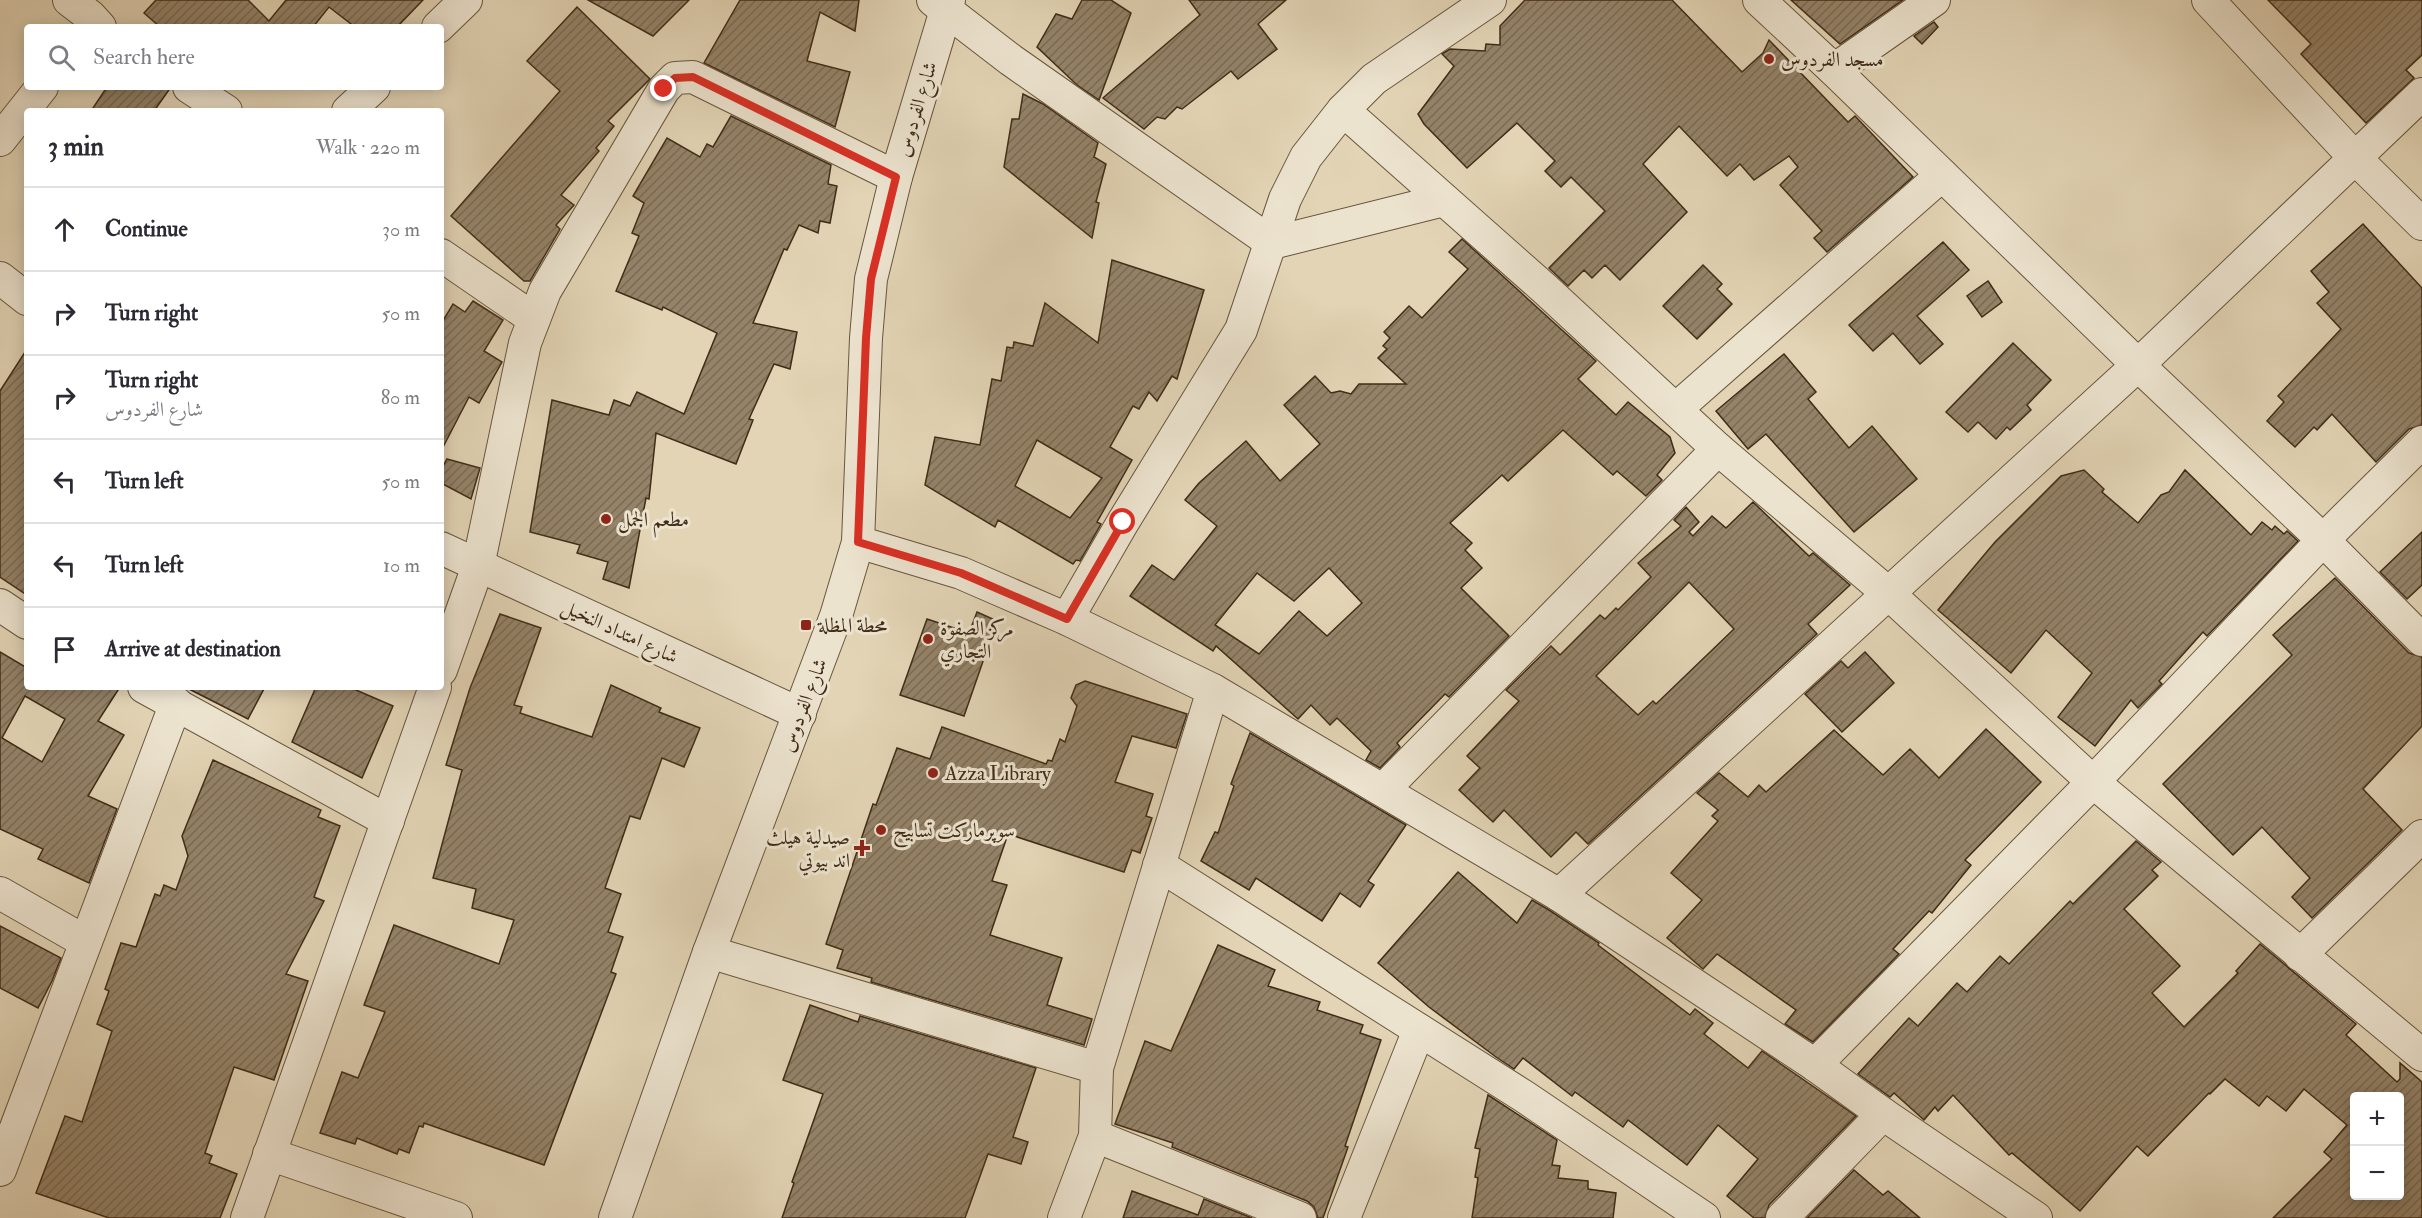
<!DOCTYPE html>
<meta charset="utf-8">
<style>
body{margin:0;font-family:"IM FELL Double Pica",Amiri,serif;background:#f2f2f3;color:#2b2b33}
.controls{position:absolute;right:18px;bottom:18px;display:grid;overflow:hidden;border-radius:6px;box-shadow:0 3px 15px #0003}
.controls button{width:54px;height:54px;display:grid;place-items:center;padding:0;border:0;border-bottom:2px solid #e1e1e2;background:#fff;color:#2b2b33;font:30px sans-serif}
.stop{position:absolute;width:18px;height:18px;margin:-14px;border:4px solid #d93025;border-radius:50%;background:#fff}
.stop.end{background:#d93025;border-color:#fff;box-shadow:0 2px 6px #0008}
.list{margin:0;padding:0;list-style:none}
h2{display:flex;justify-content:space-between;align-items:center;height:78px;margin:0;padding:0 24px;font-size:26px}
h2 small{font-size:20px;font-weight:400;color:#7c7c81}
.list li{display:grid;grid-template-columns:39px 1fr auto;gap:18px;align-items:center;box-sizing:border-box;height:84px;padding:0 24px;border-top:2px solid #e1e1e2}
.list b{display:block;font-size:22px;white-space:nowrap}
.list p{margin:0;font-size:20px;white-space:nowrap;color:#7c7c81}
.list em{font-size:20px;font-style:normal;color:#7c7c81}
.icon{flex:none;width:33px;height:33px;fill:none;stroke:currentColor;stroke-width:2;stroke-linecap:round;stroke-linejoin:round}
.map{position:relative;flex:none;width:2422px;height:1218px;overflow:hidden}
.search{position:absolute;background:#fff;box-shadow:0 3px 15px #0003;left:24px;top:24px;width:420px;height:66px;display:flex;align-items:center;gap:15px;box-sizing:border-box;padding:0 21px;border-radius:6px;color:#7c7c81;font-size:22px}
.panel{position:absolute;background:#fff;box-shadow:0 3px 15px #0003;left:24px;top:108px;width:420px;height:582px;border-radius:6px}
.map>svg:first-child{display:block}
.building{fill:url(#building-hatch);stroke:#402c17;stroke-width:1.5;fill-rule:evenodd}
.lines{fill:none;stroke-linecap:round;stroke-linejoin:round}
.minor-casing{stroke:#68563e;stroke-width:34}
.minor{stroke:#ece3cf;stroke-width:32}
.route{stroke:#d93025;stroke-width:8}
.poi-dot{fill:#8f2418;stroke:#ece3cf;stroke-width:2}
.labels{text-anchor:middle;stroke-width:6;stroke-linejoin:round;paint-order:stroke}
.poi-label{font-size:20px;fill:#402c17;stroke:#ece3cf;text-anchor:start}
.street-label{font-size:20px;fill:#402c17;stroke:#ece3cf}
</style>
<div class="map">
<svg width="2422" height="1218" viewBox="0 0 2422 1218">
<defs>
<pattern id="building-hatch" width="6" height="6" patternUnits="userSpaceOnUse" patternTransform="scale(1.5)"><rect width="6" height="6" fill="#948369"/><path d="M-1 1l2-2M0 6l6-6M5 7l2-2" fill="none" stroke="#7a6b55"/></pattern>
</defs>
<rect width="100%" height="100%" fill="#e2d4b5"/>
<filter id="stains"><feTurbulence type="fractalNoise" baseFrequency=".00333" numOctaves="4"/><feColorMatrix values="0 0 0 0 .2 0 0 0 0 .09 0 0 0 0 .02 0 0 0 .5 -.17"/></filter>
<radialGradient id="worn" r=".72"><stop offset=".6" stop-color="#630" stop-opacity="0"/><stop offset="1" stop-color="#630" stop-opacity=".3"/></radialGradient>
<g class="building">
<polygon points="156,0 248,0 269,21 286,0 423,0 397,27 355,27 329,7 313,27 160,27 144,13"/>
<polygon points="588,0 689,0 653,36"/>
<polygon points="740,0 859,0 855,31 820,12 807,61 850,72 835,127 704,63"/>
<polygon points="1082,0 1111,0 1131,13 1099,100 1077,85 1037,47 1056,14 1072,19"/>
<polygon points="1189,0 1286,0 1258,24 1277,49 1238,79 1231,71 1182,109 1177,107 1165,119 1157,117 1144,129 1103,98 1200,15"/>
<polygon points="1525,0 1672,0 1742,72 1763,53 1769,40 1848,122 1855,116 1913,177 1827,252 1814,238 1822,231 1780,185 1798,167 1789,156 1754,180 1740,164 1727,176 1679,126 1643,164 1687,212 1620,280 1605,265 1592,278 1584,270 1568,286 1549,268 1605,211 1571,177 1561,187 1545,171 1555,161 1517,123 1467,168 1424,124 1418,114 1454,66 1442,54 1450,49 1485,51 1486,44 1500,45 1500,26"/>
<polygon points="1791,0 1903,0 1840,44"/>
<polygon points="2268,0 2422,0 2422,55 2406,70 2414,78 2366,123 2301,54 2311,44"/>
<polygon points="577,7 650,79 608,121 614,126 596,148 599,151 561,195 574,205 556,225 560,229 530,281 524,281 451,216 560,91 527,61"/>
<polygon points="1934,22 1938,27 1922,44 1914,36"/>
<polygon points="107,87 171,87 154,111 91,111"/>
<polygon points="1023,94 1043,104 1098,143 1094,157 1106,164 1096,202 1099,203 1092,238 1004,167 1012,119 1019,119"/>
<polygon points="731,116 831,165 828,184 837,186 830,223 820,221 818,233 799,225 787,250 784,249 753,323 797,332 790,369 774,364 749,419 753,420 736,464 656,433 649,499 646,498 629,588 603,579 608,562 577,553 580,545 530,532 552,400 609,415 614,400 630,406 637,392 684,414 717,333 663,307 662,310 616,291 639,236 632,233 644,203 633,196 667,138 700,157 707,144 713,147"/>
<polygon points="2363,224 2422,288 2422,425 2409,429 2376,462 2332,414 2317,430 2314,427 2295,447 2267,421 2284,402 2278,396 2341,329 2317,303 2329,292 2311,271"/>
<path d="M1462,239l134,122 -18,18 38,36 12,-13 42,35 5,16 -18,22 5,5 -16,16 -29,-25 -4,4 -50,-45 -55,51 -6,-6 -52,48 22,20 -7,7 17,18 -21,20 48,48 -60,61 -4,-3 -48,49 3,4 -20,21 -14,-8 5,-9 -34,-33 -7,7 -19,-20 -13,14 -82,-73 -3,5 -83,-55 22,-31 22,15 43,-54 -32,-26 14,-17 47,-42 34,40 40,-37 -36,-39 31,-29 16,17 9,-2 11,3 8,-10h47l-28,-26 9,-9 -4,-3 7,-8 -6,-6 25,-26 13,12 46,-49 -19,-17zM1329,568l33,35 -35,33 -28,-25 -40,43 -44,-29 42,-52 37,28z"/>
<polygon points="1943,242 1969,270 1917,316 1943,344 1920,364 1893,333 1873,351 1849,325"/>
<path d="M1112,260l92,30 -27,89 -5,-3 -15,25 -8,-9 -10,17 -6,-3 -23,41 22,13 -35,62 4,2 -21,37 -4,-1 -3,4 -75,-44 -3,7 -70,-42 10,-48 45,8 12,-66 9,2 6,-34 6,1 1,-6 19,4 12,-43 53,40zM1037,440l65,38 -32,40 -55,-32z"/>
<polygon points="1703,265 1722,284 1717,289 1732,304 1697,339 1663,306"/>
<polygon points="1988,281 2002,302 1982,317 1967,296"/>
<polygon points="473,301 503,320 484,351 502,362 479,403 469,397 441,451 441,324 453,304 465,312"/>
<polygon points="2013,343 2051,380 2027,405 2031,410 2010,430 2007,427 1996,439 1978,422 1968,432 1946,412"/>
<polygon points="27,349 27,595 0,577 0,391"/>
<polygon points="1784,354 1816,392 1808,399 1849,448 1872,426 1917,479 1854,532 1766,434 1748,449 1716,411"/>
<polygon points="447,459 480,468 471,499 441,483 441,470"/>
<polygon points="2084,470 2104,489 2102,492 2138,523 2161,495 2169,492 2185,470 2251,535 2262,522 2272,530 2275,526 2284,534 2287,531 2298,541 2207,636 2203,632 2159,681 2162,684 2138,708 2131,700 2095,746 2058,717 2092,673 2046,630 2011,673 1938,610 1995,542 2061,476"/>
<path d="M1753,502l56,54 4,-3 37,32 -42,39 9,10 -229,210 -12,-12 -25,25 -47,-47 -11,12 -34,-32 21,-22 -13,-12 52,-55 -13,-11 45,-44 9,9 40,-40 5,4 11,-11 2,2 33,-33 -13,-14 43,-37 -7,-6 12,-13 13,15 -10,10 4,4 19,-20 14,12zM1689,582l45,47 -78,75 -3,-3 -15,14 -42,-39z"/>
<polygon points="2422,532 2422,585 2407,599 2380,572"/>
<polygon points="2335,578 2409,653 2422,657 2422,726 2363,789 2402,830 2312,918 2292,897 2310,878 2262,827 2233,855 2163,784 2292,655 2273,635"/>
<polygon points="977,612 997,621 964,716 900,695 927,619 969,633"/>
<polygon points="500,614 541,628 514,705 522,707 520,713 592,737 611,685 661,708 659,712 700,728 684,767 662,758 640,819 630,816 605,888 621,894 608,932 623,937 611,972 616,974 544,1165 424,1123 423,1127 419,1126 409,1153 399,1149 397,1154 357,1138 355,1144 320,1133 342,1072 358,1078 385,1012 364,1005 394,925 499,964 514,920 472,908 476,889 433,878 462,770 446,765 470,688"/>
<path d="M0,652l27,16v19h93l-22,34 26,14 -36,61 29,13 -28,74 -51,-24 5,-10 -43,-20zM25,696l40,23 -23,43 -40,-24z"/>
<polygon points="1865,652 1894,683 1842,732 1805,694 1841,661 1848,668"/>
<polygon points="1085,681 1187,714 1176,748 1132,736 1115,782 1153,794 1146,816 1152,818 1140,853 1132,850 1124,872 1008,834 992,881 1007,885 990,935 1062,958 1047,1005 1092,1019 1084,1045 871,982 872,978 837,968 843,950 826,944 873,804 876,805 897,748 930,759 942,727 1046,764 1048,760 1052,761 1060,739 1065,742 1077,706 1071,698 1076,685"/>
<polygon points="185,687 265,687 248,719"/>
<polygon points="316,687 349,687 393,706 362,778 292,742"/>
<polygon points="1986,729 2041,782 1965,860 1971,865 1932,913 1929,911 1893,949 1899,954 1813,1042 1785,1024 1796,1010 1717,954 1703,969 1667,938 1702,900 1671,873 1718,821 1712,816 1718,810 1697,793 1719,773 1748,797 1759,785 1766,792 1834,730 1883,775 1910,749 1939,778"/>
<polygon points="1250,733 1406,825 1368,881 1374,885 1360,907 1340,893 1322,921 1256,878 1249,890 1201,861 1215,832 1218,833 1234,786 1231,784"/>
<polygon points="213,760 321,810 318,817 340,826 314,897 324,901 286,974 308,981 274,1080 234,1067 205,1153 212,1156 209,1163 237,1174 220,1218 109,1218 36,1193 65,1116 82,1122 112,1031 97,1024 109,991 105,989 121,943 136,947 155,894 160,896 164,885 176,890 188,856 182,836"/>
<path d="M2136,841l25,21 -9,8 6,6 -34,33 56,57 -28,27 32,34 54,-54 -2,-2 24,-27 96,80 -10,11 51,47 3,-3v-16l22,19v136h-149l59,-59 -8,-7 23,-27 -43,-36 -18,22 -19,-15 -8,10 -34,-27 -15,15 -1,-1 -61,63 -11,-10 -57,65 -68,-58 -3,2 -56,-60 -15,16 -3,-4 -11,13 -30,-27 -4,4 -32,-23 51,-56 9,8 39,-43 10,9 33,-36 9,8 61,-63 3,3zM2355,1096h45v100h-45z"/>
<polygon points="1458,872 1517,923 1532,900 1549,910 1599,943 1598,945 1690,1015 1695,1009 1713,1023 1704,1034 1748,1068 1762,1051 1856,1116 1769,1205 1765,1218 1754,1218 1727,1196 1758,1159 1718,1125 1687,1165 1628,1120 1623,1127 1575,1092 1572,1096 1523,1058 1514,1069 1496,1057 1429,1007 1378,963"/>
<polygon points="0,926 61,958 52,981 38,1008 0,988"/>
<polygon points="1218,945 1275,970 1268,986 1320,1002 1317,1010 1363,1025 1360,1033 1381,1040 1345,1146 1348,1147 1323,1218 1318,1218 1314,1207 1307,1201 1172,1147 1173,1143 1115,1124 1145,1041 1171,1051"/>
<polygon points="810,1005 858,1022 860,1016 1036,1068 1013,1137 1028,1142 1021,1164 988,1154 965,1218 782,1218 794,1183 792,1182 823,1094 783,1080"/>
<polygon points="1488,1095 1557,1140 1552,1165 1560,1166 1558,1178 1588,1181 1588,1189 1616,1193 1613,1218 1472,1218 1478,1178 1475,1177 1480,1149 1475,1148"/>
<polygon points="1854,1170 1883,1195 1888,1191 1920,1218 1807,1218"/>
<polygon points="1132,1191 1198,1215 1204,1199 1252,1218 1123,1218"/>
</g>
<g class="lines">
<g class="minor-casing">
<g id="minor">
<polyline points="69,0 90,16 100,27"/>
<polyline points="933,0 1011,60 1272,243 1444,200"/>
<polyline points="1759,0 1834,70 2138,365 2323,540 2422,640"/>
<polyline points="2208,0 2355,158 2422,224"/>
<polyline points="438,27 466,0"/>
<polyline points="1834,70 1934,0"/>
<polyline points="189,87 226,111"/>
<polyline points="1343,110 1545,289 1718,449 1889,594 2093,782 2422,1055"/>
<polyline points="348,111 374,87"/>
<polyline points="0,140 42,87"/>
<polyline points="441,255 534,319"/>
<polyline points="0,278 27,299"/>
<polyline points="1676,409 1942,175"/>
<polyline points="858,542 961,573 1067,619 1213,690 1559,895 1815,1065 1883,1114 2036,1218"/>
<polyline points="441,548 800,714"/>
<polyline points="0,605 27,623"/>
<polyline points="1067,619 1123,522 1241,330 1285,199 1306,157 1343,110 1374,79 1490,0"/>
<polyline points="441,670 478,566 525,343 545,291 664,89 675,78 693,77 896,177"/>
<polyline points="144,687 388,821"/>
<polyline points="1383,790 1718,449"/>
<polyline points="1159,865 1525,1097 1704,1218"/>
<polyline points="0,893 84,941"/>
<polyline points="1559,895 2138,365 2422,94"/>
<polyline points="709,952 1097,1068"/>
<polyline points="2300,955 2422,836"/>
<polyline points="1815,1065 2093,782 2323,540 2422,442"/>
<polyline points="1095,1136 1300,1218"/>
<polyline points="269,1154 456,1218"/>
<polyline points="0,1170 176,703"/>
<polyline points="247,1218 435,687"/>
<polyline points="615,1218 709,952 836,616 858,542 866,338 871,279 896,177 949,0"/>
<polyline points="1064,1218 1095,1136 1097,1068 1213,690"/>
<polyline points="1344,1218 1419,1030"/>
<polyline points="1782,1218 1883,1114"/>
</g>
</g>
<use href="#minor" class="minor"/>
</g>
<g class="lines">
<polyline class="route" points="664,89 675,78 693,77 896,177 871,279 866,338 858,542 961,573 1067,619 1123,522"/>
</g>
<g class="poi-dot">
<circle cx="1769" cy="59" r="6"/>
<circle cx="606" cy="519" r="6"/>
<rect x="800" y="619" width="12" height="12" rx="3"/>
<circle cx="928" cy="639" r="6"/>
<circle cx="933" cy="773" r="6"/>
<circle cx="881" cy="830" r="6"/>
<path d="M859 839h6v6h6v6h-6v6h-6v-6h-6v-6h6z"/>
</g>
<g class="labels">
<g class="poi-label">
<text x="1781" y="66">مسجد الفردوس</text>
<text x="618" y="526">مطعم الجمل</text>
<text x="818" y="632">محطة المظلة</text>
<text x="940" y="635">مركز الصفوة<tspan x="940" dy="23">التجاري</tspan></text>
<text x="945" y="780">Azza Library</text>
<text x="893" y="837">سوپرمارکت تسابيح</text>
<text x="850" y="844" text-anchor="end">صيدلية هيلث<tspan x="850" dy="23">اند بيوتي</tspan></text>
</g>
<g class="street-label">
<text transform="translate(916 109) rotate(-73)" y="7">شارع الفردوس</text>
<text transform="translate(620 631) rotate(25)" y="7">شارع امتداد النخيل</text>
<text transform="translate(803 705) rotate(-69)" y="7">شارع الفردوس</text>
</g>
</g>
<rect width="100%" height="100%" filter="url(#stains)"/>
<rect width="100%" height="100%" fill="url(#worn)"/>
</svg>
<div class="controls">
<button>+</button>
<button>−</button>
</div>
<div class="stop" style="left:1123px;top:522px"></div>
<div class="stop end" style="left:664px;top:89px"></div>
<div class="search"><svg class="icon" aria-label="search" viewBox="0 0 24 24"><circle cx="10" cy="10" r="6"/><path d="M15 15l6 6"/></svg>Search here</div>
<section class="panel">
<h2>3 min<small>Walk · 220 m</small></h2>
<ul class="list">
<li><svg class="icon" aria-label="ahead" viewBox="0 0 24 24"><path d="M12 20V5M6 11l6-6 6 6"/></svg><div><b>Continue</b></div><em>30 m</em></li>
<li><svg class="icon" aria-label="right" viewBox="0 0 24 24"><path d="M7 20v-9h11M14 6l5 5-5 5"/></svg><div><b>Turn right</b></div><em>50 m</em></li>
<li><svg class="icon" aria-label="right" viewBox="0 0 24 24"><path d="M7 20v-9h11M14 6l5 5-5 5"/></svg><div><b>Turn right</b><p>شارع الفردوس</p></div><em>80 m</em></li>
<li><svg class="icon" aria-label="left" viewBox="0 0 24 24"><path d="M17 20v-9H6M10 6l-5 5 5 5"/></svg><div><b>Turn left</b></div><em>50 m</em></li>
<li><svg class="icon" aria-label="left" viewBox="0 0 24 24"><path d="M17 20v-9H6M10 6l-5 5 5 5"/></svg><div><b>Turn left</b></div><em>10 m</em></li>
<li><svg class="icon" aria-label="arrive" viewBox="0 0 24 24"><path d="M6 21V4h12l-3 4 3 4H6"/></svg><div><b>Arrive at destination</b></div></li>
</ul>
</section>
</div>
